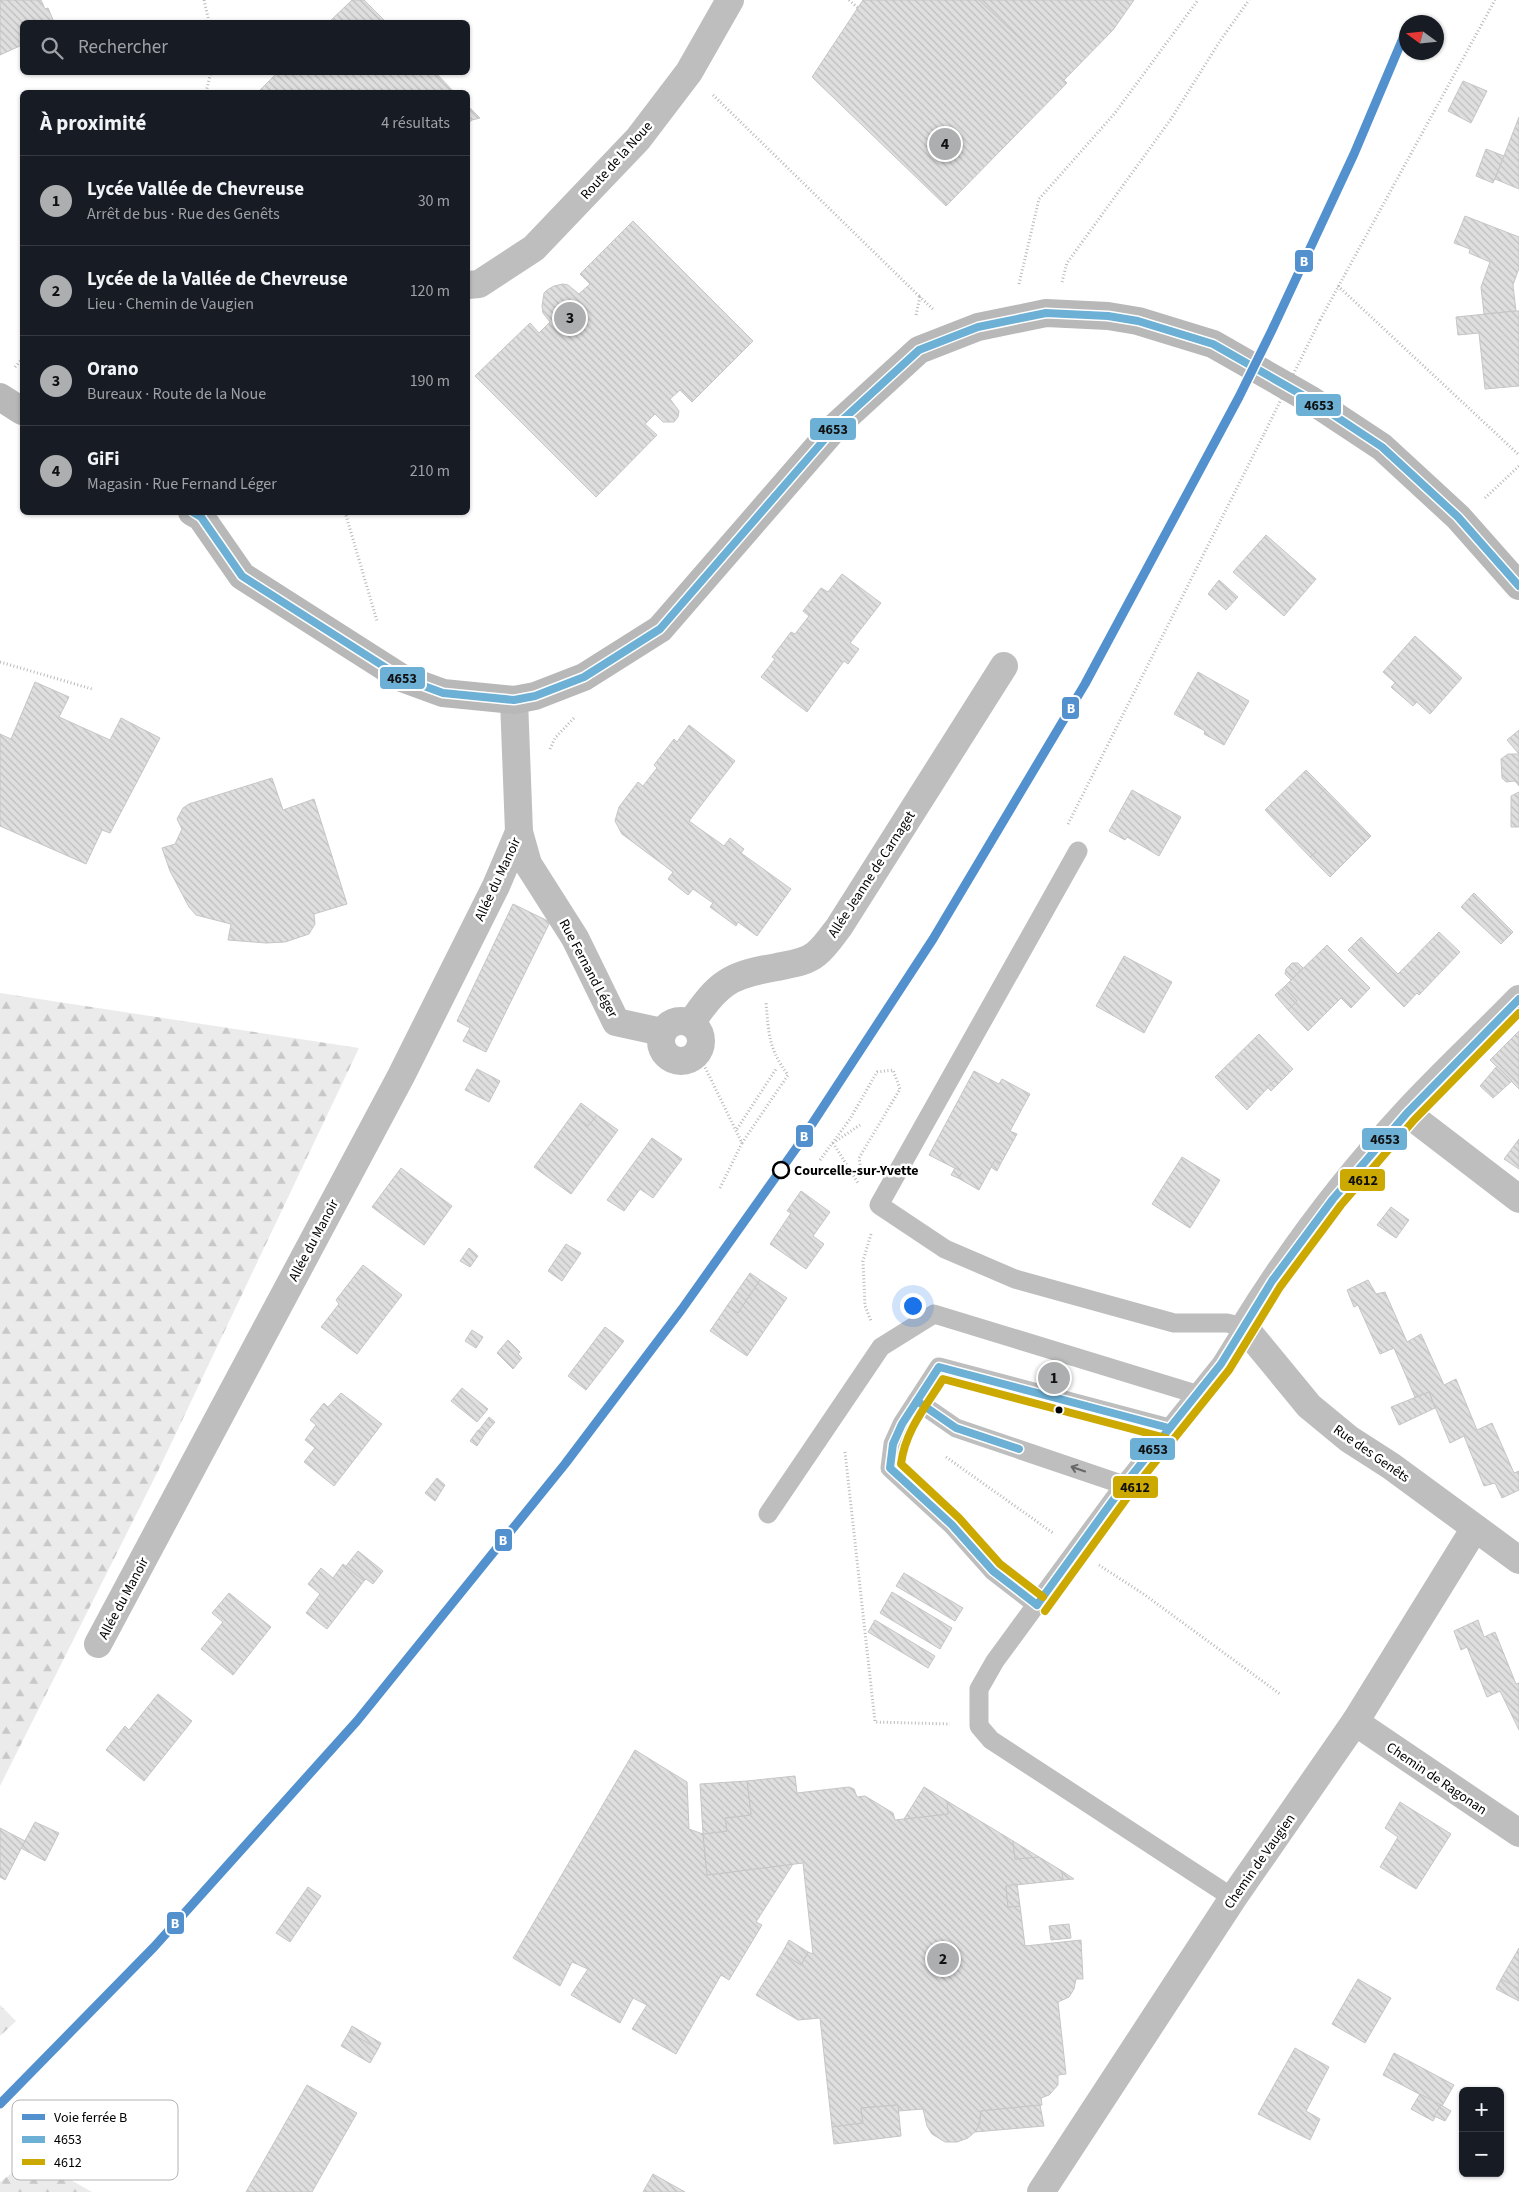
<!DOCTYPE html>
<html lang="fr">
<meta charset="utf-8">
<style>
body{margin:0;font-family:"Source Sans 3",sans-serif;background:#242831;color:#f1f3f6}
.controls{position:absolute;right:15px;bottom:15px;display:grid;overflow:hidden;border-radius:8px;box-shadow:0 1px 4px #0004}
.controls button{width:45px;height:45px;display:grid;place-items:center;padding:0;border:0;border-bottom:1px solid #363941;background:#171b24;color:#f1f3f6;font:25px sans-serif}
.compass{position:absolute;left:1399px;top:15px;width:45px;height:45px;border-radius:50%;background:#171b24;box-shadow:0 1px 4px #0004;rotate:285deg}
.you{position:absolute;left:912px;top:1305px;width:18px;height:18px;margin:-12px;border:4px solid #fff;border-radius:50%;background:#1a73e8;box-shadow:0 0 0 8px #1a73e833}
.badge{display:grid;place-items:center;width:32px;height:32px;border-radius:50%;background:#adaeaf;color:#111;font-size:16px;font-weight:700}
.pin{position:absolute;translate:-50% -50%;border:2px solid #fff;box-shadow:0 1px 5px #0006}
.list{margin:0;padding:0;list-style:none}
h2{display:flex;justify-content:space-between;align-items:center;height:65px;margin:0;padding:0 20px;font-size:21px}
h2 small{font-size:16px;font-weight:400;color:#9ea1a6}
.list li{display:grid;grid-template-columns:32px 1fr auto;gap:15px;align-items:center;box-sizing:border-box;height:90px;padding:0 20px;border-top:1px solid #363941}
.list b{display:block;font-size:19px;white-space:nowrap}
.list p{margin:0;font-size:16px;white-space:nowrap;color:#9ea1a6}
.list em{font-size:16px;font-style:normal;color:#9ea1a6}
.icon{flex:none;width:28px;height:28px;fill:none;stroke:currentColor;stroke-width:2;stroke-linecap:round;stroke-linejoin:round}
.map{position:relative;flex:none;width:1519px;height:2192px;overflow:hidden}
.search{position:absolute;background:#171b24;box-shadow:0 1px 4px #0004;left:20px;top:20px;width:450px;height:55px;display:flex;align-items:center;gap:12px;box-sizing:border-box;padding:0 18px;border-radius:8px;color:#9ea1a6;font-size:19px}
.panel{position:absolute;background:#171b24;box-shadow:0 1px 4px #0004;left:20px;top:90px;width:450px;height:425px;border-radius:8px}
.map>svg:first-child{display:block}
.forest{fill:url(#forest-firs)}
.building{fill:url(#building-back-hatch);stroke:#c6c6c6}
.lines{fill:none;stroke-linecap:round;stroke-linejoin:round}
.path{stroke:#b9b9b9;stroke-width:3;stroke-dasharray:1 2.5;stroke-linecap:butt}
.lane{stroke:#bebebe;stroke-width:19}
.street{stroke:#bebebe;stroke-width:28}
.secondary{stroke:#b8b8b8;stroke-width:28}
.path-bridge{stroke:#b9b9b9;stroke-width:3;stroke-dasharray:1 2.5;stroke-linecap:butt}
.bus-1-casing{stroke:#fff;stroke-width:11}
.bus-2-casing{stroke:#fff;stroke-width:11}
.bus-1{stroke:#6cb0d6;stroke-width:8}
.bus-2{stroke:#cca900;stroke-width:8}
.rail-1-casing{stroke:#fff;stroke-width:12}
.rail-1{stroke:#5291ce;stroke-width:9}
.oneway{stroke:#686868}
.stop-dot{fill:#fff;stroke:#000;stroke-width:2.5}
.bus-dot{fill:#000;stroke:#fff;stroke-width:2}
.labels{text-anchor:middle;stroke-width:5;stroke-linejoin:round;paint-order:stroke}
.street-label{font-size:14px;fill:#000;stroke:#fff}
.stop-label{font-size:14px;font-weight:bold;fill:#000;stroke:#fff;text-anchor:start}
.key{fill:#fff;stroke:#b2b2b2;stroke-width:1}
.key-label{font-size:14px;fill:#000}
.line-badge{stroke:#fff;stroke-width:2}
.badge-label{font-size:14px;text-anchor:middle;font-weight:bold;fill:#fff}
.pale-badge-label{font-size:14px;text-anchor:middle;font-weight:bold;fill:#111}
</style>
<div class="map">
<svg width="1519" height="2192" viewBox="0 0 1519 2192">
<defs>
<pattern id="forest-firs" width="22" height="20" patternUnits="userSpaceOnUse" patternTransform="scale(1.25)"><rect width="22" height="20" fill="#ebebeb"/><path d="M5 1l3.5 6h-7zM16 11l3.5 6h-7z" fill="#c8c8c8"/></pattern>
<pattern id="building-back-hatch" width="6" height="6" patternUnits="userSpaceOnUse" patternTransform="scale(1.25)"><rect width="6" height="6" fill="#dfdfdf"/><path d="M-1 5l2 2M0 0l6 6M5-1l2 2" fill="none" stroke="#bebebe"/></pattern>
</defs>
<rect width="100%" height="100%" fill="#fff"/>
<g class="forest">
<polygon points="0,993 359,1048 159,1469 0,1786"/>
<polygon points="0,2005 16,2021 0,2036"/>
<polygon points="32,2158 92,2192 0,2192 0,2182"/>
</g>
<g class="building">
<polygon points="0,0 41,0 45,9 48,8 54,22 22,22 22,45 0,55"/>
<polygon points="352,0 364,0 386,22 329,22"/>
<polygon points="863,0 979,0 1067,83 946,206 812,77"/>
<polygon points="979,0 1134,0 1113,30 1064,80"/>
<polygon points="278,72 435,72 454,92 258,92"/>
<polygon points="1463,81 1487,91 1471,123 1448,111"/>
<polygon points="468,106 480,118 472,120 468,124"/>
<polygon points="1519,117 1519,189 1495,179"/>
<polygon points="1486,149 1504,156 1493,183 1476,176"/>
<polygon points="1465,216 1519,237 1519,268 1513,285 1516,311 1484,314 1481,287 1490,262 1469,253 1470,249 1454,243"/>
<polygon points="633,221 753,341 692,402 680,390 670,399 679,411 678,417 674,422 663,422 655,414 645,424 657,435 596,497 475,376 530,323 539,333 550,322 543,313 542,306 544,293 547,290 554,286 563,284 568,285 579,294 590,284 580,274"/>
<polygon points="1516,311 1519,311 1519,386 1485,389 1479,333 1458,335 1456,317"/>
<polygon points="1266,535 1316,579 1284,616 1233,572"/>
<polygon points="842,574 881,603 850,643 859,649 848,664 844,661 807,712 761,677 775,659 772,657 791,632 795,634 809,616 803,611 821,588 828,592"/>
<polygon points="1219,580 1238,597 1226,610 1208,594"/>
<polygon points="1415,636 1462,678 1430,714 1383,672"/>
<polygon points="1198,672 1249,701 1224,745 1204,734 1205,731 1174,714"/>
<polygon points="35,682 69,697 59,717 110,740 121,718 160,738 110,833 102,830 86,864 0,826 0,734 11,739"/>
<polygon points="1395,683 1417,702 1413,706 1391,687"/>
<polygon points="689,725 735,761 689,821 724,846 730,838 744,849 741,853 791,889 757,936 738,922 736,926 710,907 713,903 693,889 688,895 668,879 673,872 622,834 615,821 619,807 638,782 643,786 657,768 654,765 674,739 677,742"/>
<polygon points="1519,730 1519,786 1515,781 1506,782 1502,778 1501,759 1508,754 1519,754 1507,740"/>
<polygon points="1306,770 1325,789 1319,795 1365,842 1330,877 1310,857 1316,852 1270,805"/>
<polygon points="272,778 283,810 314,799 347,904 314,914 315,924 309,934 285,942 266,943 228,940 231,924 196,915 189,907 170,871 162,848 175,844 182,829 177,819 183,808 189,804"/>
<polygon points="1325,789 1371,836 1365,842 1319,795"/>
<polygon points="1132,790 1181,817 1159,856 1127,837 1125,840 1109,831"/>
<polygon points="1519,792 1519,827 1511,827 1511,796"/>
<polygon points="1270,805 1316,852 1310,857 1265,810"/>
<polygon points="1474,893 1513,932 1501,944 1461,907"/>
<polygon points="513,904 550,922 486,1052 463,1041 470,1028 457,1021"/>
<polygon points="1439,932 1460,952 1419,995 1417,993 1404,1007 1348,950 1361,937 1398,974"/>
<polygon points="1327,945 1370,988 1351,1008 1341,998 1308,1031 1288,1010 1297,1001 1284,987"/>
<polygon points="1124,956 1172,982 1144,1033 1096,1006"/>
<polygon points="1292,963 1298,963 1303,968 1291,980 1285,974 1286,969"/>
<polygon points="1284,987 1297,1001 1288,1010 1275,995"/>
<polygon points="1519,1031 1519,1089 1490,1060"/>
<polygon points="1259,1034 1293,1069 1278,1084 1274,1081 1247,1110 1215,1077"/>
<polygon points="1497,1066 1512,1081 1493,1098 1480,1086"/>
<polygon points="477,1069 500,1081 489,1102 465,1090"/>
<polygon points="974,1071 999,1084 1002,1079 1030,1094 1010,1131 1017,1134 1001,1163 995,1160 979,1190 958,1178 962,1172 929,1155"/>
<polygon points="1274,1081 1278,1084 1271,1091 1267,1087"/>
<polygon points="581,1103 597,1115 588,1126 573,1114"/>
<polygon points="573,1114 588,1126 597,1115 618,1130 571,1194 534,1167"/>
<polygon points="652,1138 682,1159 653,1198 640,1189 624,1211 607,1200"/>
<polygon points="1519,1139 1519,1169 1504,1159"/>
<polygon points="1182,1157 1220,1180 1190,1228 1152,1204"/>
<polygon points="995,1160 1001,1163 997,1171 991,1167"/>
<polygon points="401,1168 452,1206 424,1245 372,1207"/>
<polygon points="955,1168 962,1172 958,1178 951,1175"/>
<polygon points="801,1191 830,1212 813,1236 824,1244 806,1269 770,1244 791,1213 787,1211"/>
<polygon points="1391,1207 1409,1220 1396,1238 1377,1225"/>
<polygon points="566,1244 581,1253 562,1281 548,1271"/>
<polygon points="469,1248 478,1256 470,1267 460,1261"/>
<polygon points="363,1265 402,1295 357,1354 321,1327 339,1304 336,1300"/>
<polygon points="750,1273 760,1280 738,1313 727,1306"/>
<polygon points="760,1280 787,1298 747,1356 710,1331 727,1306 738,1313"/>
<polygon points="1368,1280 1376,1294 1385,1292 1407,1342 1421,1334 1444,1385 1456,1379 1477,1430 1492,1423 1514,1473 1519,1471 1519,1490 1502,1498 1495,1483 1484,1486 1464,1436 1450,1443 1429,1392 1415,1397 1394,1348 1380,1354 1358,1305 1354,1307 1347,1290"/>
<polygon points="605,1327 624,1341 586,1390 568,1376"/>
<polygon points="472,1330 483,1337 476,1348 465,1341"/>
<polygon points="508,1340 520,1352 518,1354 522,1358 513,1369 497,1353"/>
<polygon points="462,1388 488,1409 477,1422 451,1401"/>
<polygon points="1429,1392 1435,1408 1399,1425 1391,1407"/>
<polygon points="341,1393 382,1424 334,1486 304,1462 315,1448 305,1440 316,1425 310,1420 324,1403 328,1407"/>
<polygon points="489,1417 495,1422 485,1434 479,1430"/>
<polygon points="478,1430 485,1434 477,1446 470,1441"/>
<polygon points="437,1478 445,1485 435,1501 425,1493"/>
<polygon points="358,1551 383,1571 373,1584 366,1579 364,1581 346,1566"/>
<polygon points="343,1564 364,1581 327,1629 306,1613 320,1594 308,1584 321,1568 333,1578"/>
<polygon points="904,1573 963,1608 955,1621 896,1586"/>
<polygon points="892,1592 952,1628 940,1649 880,1613"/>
<polygon points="229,1593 271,1627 233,1675 201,1649 223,1622 212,1613"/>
<polygon points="875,1620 935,1656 928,1668 868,1632"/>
<polygon points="1478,1620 1484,1637 1495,1632 1516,1684 1519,1683 1519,1730 1500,1691 1487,1697 1467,1647 1461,1650 1454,1631"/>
<polygon points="158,1694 192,1721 144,1781 106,1750 125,1726 129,1730"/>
<polygon points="635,1750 687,1782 689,1829 703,1834 707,1875 793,1864 756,1922 762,1925 729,1980 721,1975 676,2054 632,2029 647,2005 633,1998 620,2023 571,1995 588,1969 572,1962 560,1986 513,1958"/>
<polygon points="795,1776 797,1793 849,1787 854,1789 857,1797 865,1796 893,1813 895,1820 948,1814 947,1801 1013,1841 1015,1859 1039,1857 1062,1871 1063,1880 1006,1886 1008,1907 1020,1906 1025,1946 1081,1940 1083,1979 1076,1979 1074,1989 1069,1997 1058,2002 1066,2074 1058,2075 1058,2085 1049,2095 1041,2098 1042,2105 981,2111 978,2129 968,2138 957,2142 945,2142 932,2134 927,2126 923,2109 898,2111 898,2105 861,2108 863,2123 832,2127 820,2018 798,2020 756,1995 782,1953 801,1965 808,1952 813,1954 803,1863 707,1875 703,1834 727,1831 725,1818 751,1815 747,1781"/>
<polygon points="747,1781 751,1815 725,1818 727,1831 703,1834 700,1784"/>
<polygon points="924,1787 947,1801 948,1814 904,1819"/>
<polygon points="1400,1802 1451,1834 1416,1889 1380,1867 1398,1837 1385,1828"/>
<polygon points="35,1822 59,1833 45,1861 21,1848"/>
<polygon points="0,1828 25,1841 5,1880 0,1877"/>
<polygon points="1013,1841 1039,1857 1015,1859"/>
<polygon points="1062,1871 1074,1879 1063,1880"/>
<polygon points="1017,1884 1020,1906 1008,1907 1006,1886"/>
<polygon points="308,1887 321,1896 290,1942 276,1933"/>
<polygon points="1069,1924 1071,1938 1051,1940 1049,1926"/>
<polygon points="789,1940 808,1952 801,1965 782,1953"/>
<polygon points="1519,1948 1519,1986 1518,1988 1501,1979"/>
<polygon points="1358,1979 1391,1998 1365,2043 1332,2024"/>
<polygon points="1501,1979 1519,1989 1519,2001 1496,1989"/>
<polygon points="352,2026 381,2043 378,2049 349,2032"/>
<polygon points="349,2032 378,2049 370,2063 341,2046"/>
<polygon points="1295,2048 1329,2067 1306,2111 1320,2119 1310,2140 1258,2114"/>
<polygon points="1394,2053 1454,2085 1442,2106 1383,2075"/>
<polygon points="307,2085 357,2113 312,2192 246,2192"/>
<polygon points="1420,2094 1441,2105 1433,2121 1411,2109"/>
<polygon points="898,2105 901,2136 834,2144 832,2127 863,2123 861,2108"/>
<polygon points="1040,2105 1044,2126 975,2132 980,2123 981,2111"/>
<polygon points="1441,2105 1451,2111 1445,2121 1434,2116"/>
<polygon points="653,2174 685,2192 643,2192"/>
</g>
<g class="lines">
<g class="path">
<polyline points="204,0 209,22"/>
<polyline points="849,0 858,8"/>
<polyline points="206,92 211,72"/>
<polyline points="713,95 920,297"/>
<polyline points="1062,282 1067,263 1171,119 1220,41 1249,0"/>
<polyline points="1019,284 1039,199 1115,113 1198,0"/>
<polyline points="1338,286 1519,455"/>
<polyline points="916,315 920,297 933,309"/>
<polyline points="1320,320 1495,0"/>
<polyline points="15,367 22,359"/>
<polyline points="1485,498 1519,466"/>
<polyline points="345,512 377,621"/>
<polyline points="0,662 92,689"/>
<polyline points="550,749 555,738 574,718"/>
<polyline points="1068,824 1264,434"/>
<path d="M699,1055l43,88 46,-68c-20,-27 -19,-41 -22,-72"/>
<polyline points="737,1129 776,1069"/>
<polyline points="836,1141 860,1125"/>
<polyline points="833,1143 858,1183"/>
<polyline points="820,1160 850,1119 877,1072 893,1070 900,1089 859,1158 862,1176"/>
<polyline points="720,1188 742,1143"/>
<polyline points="871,1234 863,1261 865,1306 871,1321"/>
<polyline points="845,1452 875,1722 950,1724"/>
<polyline points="946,1457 1053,1533"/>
<polyline points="1099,1565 1145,1595 1280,1694"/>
</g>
<g class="lane">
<polyline points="1078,851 879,1205 945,1249 1015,1279 1174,1323 1227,1323 1244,1327 1221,1364 1124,1485 995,1661 979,1689 979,1726 991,1740 1233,1898"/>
<polyline points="917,1401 956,1428 1124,1485"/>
<polyline points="768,1514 881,1347 934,1314 1196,1394"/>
<polyline points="1037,1605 993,1571 952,1525 890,1468 893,1444 902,1424 939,1367 1169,1428"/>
</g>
<g class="street">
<polyline points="468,285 479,284 534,248 638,139 689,72 730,0"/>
<polyline points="514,700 519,832 528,864 575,938 616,1022 662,1032"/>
<path d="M1519,999c-37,38 -76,74 -112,113 -61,66 -116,139 -163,215l65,79 40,33 42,27 128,94"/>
<circle cx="681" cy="1041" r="20"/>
<path d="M691,1023c27,-40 38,-48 86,-56 13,-3 28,-4 39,-13 9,-7 16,-18 23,-27l165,-261"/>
<polyline points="1407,1113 1519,1199"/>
<polyline points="98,1644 401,1076 496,886 519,832"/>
<polyline points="1355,1722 1519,1833"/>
<polyline points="1041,2192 1233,1898 1355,1722 1475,1528"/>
</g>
<g class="secondary">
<polyline points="0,397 22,411"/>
<polyline points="192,512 201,517 242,576 402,678 443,693 514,700 535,696 584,677 660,629 837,425 919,350 978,327 1046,313 1108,316 1138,321 1213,344 1311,400 1382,447 1458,517 1519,586"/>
</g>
<polyline class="path-bridge" points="1264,434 1320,320"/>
<g class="bus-1-casing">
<g id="bus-1">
<polyline points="193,512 201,517 242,576 402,678 443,693 514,700 535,696 584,677 660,629 837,425 919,350 978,327 1046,313 1108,316 1138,321 1213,344 1311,400 1382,447 1458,517 1519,586"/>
<polyline points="917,1401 956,1428 1019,1449"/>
<polyline points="1037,1605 1124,1485 1221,1364 1272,1281 1333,1199 1407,1113 1519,999"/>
<polyline points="1037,1605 993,1571 952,1525 890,1468 893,1444 902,1424 939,1367 1169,1428"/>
</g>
</g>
<g class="bus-2-casing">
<g id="bus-2">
<path d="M1043,1597l-43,-33 -41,-46 -58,-54c4,-33 25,-58 42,-85l223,59"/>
<polyline points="1045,1611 1132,1491 1229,1370 1280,1287 1341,1205 1414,1120 1519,1013"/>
</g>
</g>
<use href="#bus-1" class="bus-1"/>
<use href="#bus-2" class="bus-2"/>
<g class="rail-1-casing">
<polyline id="rail-1" points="0,2104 154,1947 357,1721 565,1464 682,1309 797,1147 933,939 1085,684 1239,397 1272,330 1354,154 1406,31"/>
</g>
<use href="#rail-1" class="rail-1"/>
</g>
<defs><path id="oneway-shaft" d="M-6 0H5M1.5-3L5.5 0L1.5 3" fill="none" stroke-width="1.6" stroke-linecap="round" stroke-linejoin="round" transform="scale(1.25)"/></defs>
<use class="oneway" href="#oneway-shaft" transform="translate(1078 1469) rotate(-161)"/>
<circle class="stop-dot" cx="781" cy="1170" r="8"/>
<circle class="bus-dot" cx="1059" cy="1410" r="4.5"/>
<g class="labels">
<g class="street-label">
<text transform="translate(616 160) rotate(-48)" y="5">Route de la Noue</text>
<text transform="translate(871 874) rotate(-57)" y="5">Allée Jeanne de Carnaget</text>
<text transform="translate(497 879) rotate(-65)" y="5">Allée du Manoir</text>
<text transform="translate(589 968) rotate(62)" y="5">Rue Fernand Léger</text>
<text transform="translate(313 1240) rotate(-62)" y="5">Allée du Manoir</text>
<text transform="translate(1372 1453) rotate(35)" y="5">Rue des Genêts</text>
<text transform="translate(123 1598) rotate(-62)" y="5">Allée du Manoir</text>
<text transform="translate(1437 1778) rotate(34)" y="5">Chemin de Ragonan</text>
<text transform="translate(1259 1861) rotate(-55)" y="5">Chemin de Vaugien</text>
</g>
<g class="stop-label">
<text x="794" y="1175">Courcelle-sur-Yvette</text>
</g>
</g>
<rect x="12" y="2100" width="166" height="80" rx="8" class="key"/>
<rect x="22" y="2114" width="23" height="6" fill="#5291ce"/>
<rect x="22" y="2136" width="23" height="7" fill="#6cb0d6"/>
<rect x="22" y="2159" width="23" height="6" fill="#cca900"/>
<g class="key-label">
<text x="54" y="2122">Voie ferrée B</text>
<text x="54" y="2144">4653</text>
<text x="54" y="2167">4612</text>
</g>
<g class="line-badge">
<rect x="1294" y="249" width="20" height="24" rx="5" fill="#5291ce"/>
<rect x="1295" y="393" width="47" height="24" rx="5" fill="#6cb0d6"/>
<rect x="809" y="417" width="48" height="24" rx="5" fill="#6cb0d6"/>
<rect x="379" y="666" width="47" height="24" rx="5" fill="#6cb0d6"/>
<rect x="1061" y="696" width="19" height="24" rx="5" fill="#5291ce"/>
<rect x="795" y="1124" width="19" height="24" rx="5" fill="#5291ce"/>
<rect x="1361" y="1127" width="47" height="24" rx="5" fill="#6cb0d6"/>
<rect x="1339" y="1168" width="47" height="24" rx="5" fill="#cca900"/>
<rect x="1129" y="1437" width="47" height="24" rx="5" fill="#6cb0d6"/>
<rect x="1112" y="1475" width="47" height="24" rx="5" fill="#cca900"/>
<rect x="494" y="1528" width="19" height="24" rx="5" fill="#5291ce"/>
<rect x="166" y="1911" width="19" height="24" rx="5" fill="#5291ce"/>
</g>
<g class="badge-label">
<text x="1304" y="266">B</text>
<text x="1071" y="713">B</text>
<text x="804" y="1141">B</text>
<text x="503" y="1545">B</text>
<text x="175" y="1928">B</text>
</g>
<g class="pale-badge-label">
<text x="1319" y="410">4653</text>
<text x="833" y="434">4653</text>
<text x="402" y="683">4653</text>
<text x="1385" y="1144">4653</text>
<text x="1363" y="1185">4612</text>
<text x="1153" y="1454">4653</text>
<text x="1135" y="1492">4612</text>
</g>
</svg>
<div class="controls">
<button>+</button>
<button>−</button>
</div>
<svg class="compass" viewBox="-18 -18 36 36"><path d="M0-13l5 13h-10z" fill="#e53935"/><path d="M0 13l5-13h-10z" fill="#9ea1a6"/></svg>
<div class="you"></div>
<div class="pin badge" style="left:1054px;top:1378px">1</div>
<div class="pin badge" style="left:943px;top:1959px">2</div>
<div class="pin badge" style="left:570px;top:318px">3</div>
<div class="pin badge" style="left:945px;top:144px">4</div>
<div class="search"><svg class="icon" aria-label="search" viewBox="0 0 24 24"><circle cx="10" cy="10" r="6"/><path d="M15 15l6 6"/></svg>Rechercher</div>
<section class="panel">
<h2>À proximité<small>4 résultats</small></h2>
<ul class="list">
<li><span class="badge">1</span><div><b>Lycée Vallée de Chevreuse</b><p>Arrêt de bus · Rue des Genêts</p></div><em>30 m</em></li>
<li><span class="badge">2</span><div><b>Lycée de la Vallée de Chevreuse</b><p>Lieu · Chemin de Vaugien</p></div><em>120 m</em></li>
<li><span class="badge">3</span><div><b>Orano</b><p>Bureaux · Route de la Noue</p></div><em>190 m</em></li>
<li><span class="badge">4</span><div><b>GiFi</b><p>Magasin · Rue Fernand Léger</p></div><em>210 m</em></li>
</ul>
</section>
</div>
